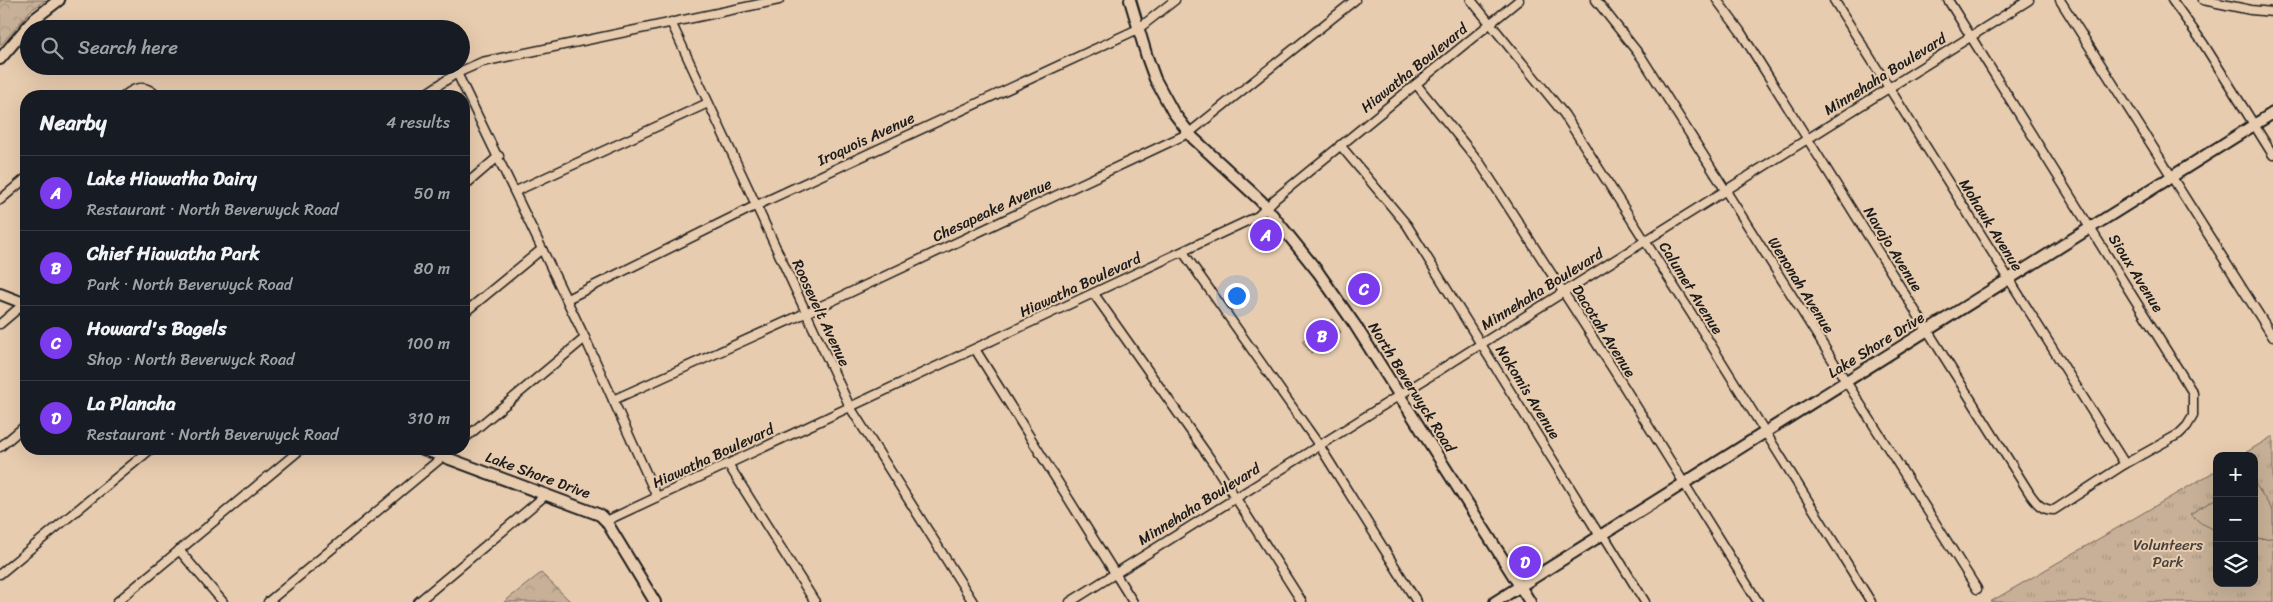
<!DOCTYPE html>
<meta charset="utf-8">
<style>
body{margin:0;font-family:Sriracha,sans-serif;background:#242831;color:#f1f3f6}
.controls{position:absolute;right:15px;bottom:15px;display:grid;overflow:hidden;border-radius:10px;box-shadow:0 5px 20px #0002}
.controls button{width:45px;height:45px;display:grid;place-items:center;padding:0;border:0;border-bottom:1px solid #363941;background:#171b24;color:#f1f3f6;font:25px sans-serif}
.you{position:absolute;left:1236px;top:295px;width:18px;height:18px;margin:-12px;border:4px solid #fff;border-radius:50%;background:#1a73e8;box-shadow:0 0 0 8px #1a73e833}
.badge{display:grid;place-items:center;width:32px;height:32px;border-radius:50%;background:#7c3aed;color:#fff;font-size:16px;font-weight:700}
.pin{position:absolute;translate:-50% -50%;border:2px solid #fff;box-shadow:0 1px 5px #0006}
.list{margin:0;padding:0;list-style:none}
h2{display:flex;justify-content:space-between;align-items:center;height:65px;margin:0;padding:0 20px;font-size:21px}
h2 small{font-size:16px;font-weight:400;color:#9ea1a6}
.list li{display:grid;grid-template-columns:32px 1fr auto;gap:15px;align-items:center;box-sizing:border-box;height:75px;padding:0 20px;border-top:1px solid #363941}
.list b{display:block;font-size:19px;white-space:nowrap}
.list p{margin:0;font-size:16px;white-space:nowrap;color:#9ea1a6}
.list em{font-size:16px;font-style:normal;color:#9ea1a6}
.icon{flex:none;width:28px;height:28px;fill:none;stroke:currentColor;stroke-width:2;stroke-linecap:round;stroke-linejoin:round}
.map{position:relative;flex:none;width:2273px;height:602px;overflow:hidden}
.search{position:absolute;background:#171b24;box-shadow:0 5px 20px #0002;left:20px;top:20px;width:450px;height:55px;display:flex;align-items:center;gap:12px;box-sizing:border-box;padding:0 18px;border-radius:28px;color:#9ea1a6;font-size:19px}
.panel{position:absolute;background:#171b24;box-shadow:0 5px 20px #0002;left:20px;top:90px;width:450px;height:365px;border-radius:20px}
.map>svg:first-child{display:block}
.grass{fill:url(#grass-tufts);stroke:#72665a}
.forest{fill:url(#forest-crowns);stroke:#72665a}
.pitch{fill:#c7b097;stroke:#72665a}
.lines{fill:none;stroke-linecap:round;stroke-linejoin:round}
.minor-casing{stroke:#1c1c1c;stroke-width:11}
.tertiary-casing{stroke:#1c1c1c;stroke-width:14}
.minor{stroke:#e8ccaf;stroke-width:8}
.tertiary{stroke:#e8ccaf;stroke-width:10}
.labels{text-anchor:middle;stroke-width:4;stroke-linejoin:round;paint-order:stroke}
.street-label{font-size:15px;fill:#1c1c1c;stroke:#e8ccaf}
.park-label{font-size:15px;fill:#47413b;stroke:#e8ccaf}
</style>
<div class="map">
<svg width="2273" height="602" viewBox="0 0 2273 602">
<defs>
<pattern id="grass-tufts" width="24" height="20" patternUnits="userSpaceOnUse" patternTransform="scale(1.25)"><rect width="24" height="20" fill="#c7b097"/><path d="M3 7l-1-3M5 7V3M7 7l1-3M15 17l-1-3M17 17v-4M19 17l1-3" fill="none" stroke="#aa9782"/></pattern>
<pattern id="forest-crowns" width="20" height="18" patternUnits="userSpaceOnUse" patternTransform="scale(1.25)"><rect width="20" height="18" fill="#c7b097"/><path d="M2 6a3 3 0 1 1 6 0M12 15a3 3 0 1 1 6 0" fill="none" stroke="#aa9782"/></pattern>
</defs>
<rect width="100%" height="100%" fill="#e8ccaf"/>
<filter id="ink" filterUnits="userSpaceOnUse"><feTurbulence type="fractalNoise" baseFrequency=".02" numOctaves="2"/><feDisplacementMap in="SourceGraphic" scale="10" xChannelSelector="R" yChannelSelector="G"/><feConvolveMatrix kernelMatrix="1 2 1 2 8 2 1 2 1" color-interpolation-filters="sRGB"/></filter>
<g filter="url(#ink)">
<g class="grass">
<polygon points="1332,319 1341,332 1311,353 1302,341"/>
<polygon points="2273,436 2273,602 1990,602 2217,470 2217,583 2254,583 2254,456 2240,456"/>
</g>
<g class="forest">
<polygon points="0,0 46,0 31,10 0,46"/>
<polygon points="541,573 571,602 504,602"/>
</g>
<g class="pitch">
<polygon points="2254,482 2273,511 2273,538 2254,539"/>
<polygon points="2217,498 2217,531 2201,523 2190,514"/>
</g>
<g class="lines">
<g class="minor-casing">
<g id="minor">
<polyline points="1471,0 1564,114 1700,327 1871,602"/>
<polyline points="1596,0 1642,58 1977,589"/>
<path d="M1717,0l23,31 290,463c7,10 12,16 24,16l71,-46 54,-30 8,-8 6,-10v-23l-245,-393"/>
<polyline points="1834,0 2125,464"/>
<polyline points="2060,0 2273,337"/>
<polyline points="2172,0 2203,43 2273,155"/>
<polyline points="2203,0 2251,10 2273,12"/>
<polyline points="671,22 850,407 973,602"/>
<polyline points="457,73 585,338 657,497"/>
<polyline points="1416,84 1480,163 1613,369 1758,602"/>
<path d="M124,96c12,-10 22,-12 33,0"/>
<polyline points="422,96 457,73 482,62 779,0"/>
<polyline points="1340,145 1407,225 1600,536"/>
<polyline points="464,186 499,156"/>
<polyline points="516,191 708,103"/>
<polyline points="0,200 26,178"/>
<polyline points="1183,252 1319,445 1417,602"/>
<polyline points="1094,294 1216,467 1302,602"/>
<polyline points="567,299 755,206 1138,29 1175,0"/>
<polyline points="464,313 542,249"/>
<polyline points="0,324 26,302"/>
<polyline points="975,349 1133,602"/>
<polyline points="613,400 832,301 1189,133 1355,0"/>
<polyline points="464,439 585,338"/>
<polyline points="0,447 26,425"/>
<polyline points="728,464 815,602"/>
<polyline points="606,521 1258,216 1275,199 1519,0"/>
<polyline points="1603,534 1645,602"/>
<polyline points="179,550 223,602"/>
<polyline points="0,574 151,449"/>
<polyline points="117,602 301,449"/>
<polyline points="268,602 452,449"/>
<polyline points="418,602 547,494"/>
<polyline points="1070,602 2029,0"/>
</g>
</g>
<g class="tertiary-casing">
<g id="tertiary">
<polyline points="1130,0 1147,57 1155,79 1173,112 1193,138 1261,201 1318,272 1355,325 1530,602"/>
<polyline points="0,59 33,20 59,0"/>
<polyline points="0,294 26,304"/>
<polyline points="423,449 600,515 606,521 655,602"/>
<polyline points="1495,602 2273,113"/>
</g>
</g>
<use href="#minor" class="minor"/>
<use href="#tertiary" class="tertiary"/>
</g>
</g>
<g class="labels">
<g class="street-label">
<text transform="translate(1414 68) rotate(-39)" y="5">Hiawatha Boulevard</text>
<text transform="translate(1885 74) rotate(-32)" y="5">Minnehaha Boulevard</text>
<text transform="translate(866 139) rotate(-25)" y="5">Iroquois Avenue</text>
<text transform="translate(992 210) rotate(-25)" y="5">Chesapeake Avenue</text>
<text transform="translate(1991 225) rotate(58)" y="5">Mohawk Avenue</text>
<text transform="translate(1893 249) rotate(58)" y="5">Navajo Avenue</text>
<text transform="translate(2136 273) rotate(58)" y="5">Sioux Avenue</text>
<text transform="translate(1080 285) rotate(-25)" y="5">Hiawatha Boulevard</text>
<text transform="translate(1801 285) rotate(58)" y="5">Wenonah Avenue</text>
<text transform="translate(1691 288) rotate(58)" y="5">Calumet Avenue</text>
<text transform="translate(1542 289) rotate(-32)" y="5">Minnehaha Boulevard</text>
<text transform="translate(821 313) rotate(65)" y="5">Roosevelt Avenue</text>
<text transform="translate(1604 331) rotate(58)" y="5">Dacotah Avenue</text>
<text transform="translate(1876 345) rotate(-32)" y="5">Lake Shore Drive</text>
<text transform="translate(1412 387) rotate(58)" y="5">North Beverwyck Road</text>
<text transform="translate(1528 392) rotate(58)" y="5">Nokomis Avenue</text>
<text transform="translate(713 456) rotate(-25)" y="5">Hiawatha Boulevard</text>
<text transform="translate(538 475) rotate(20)" y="5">Lake Shore Drive</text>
<text transform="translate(1199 504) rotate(-32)" y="5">Minnehaha Boulevard</text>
</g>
<g class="park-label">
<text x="2168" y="550">Volunteers<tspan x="2168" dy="17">Park</tspan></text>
</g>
</g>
</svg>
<div class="controls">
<button>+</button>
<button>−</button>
<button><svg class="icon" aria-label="layers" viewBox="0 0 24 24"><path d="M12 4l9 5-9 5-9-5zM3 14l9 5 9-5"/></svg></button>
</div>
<div class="you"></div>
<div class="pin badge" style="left:1266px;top:235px">A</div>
<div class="pin badge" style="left:1322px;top:336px">B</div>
<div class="pin badge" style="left:1364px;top:289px">C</div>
<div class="pin badge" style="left:1525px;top:562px">D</div>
<div class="search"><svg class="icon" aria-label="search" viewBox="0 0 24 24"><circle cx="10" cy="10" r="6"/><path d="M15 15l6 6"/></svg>Search here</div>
<section class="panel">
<h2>Nearby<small>4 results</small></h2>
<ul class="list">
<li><span class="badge">A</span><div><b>Lake Hiawatha Dairy</b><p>Restaurant · North Beverwyck Road</p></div><em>50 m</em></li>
<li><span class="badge">B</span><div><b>Chief Hiawatha Park</b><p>Park · North Beverwyck Road</p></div><em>80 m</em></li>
<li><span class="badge">C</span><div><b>Howard's Bagels</b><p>Shop · North Beverwyck Road</p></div><em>100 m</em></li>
<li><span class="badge">D</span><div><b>La Plancha</b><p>Restaurant · North Beverwyck Road</p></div><em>310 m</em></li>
</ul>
</section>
</div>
